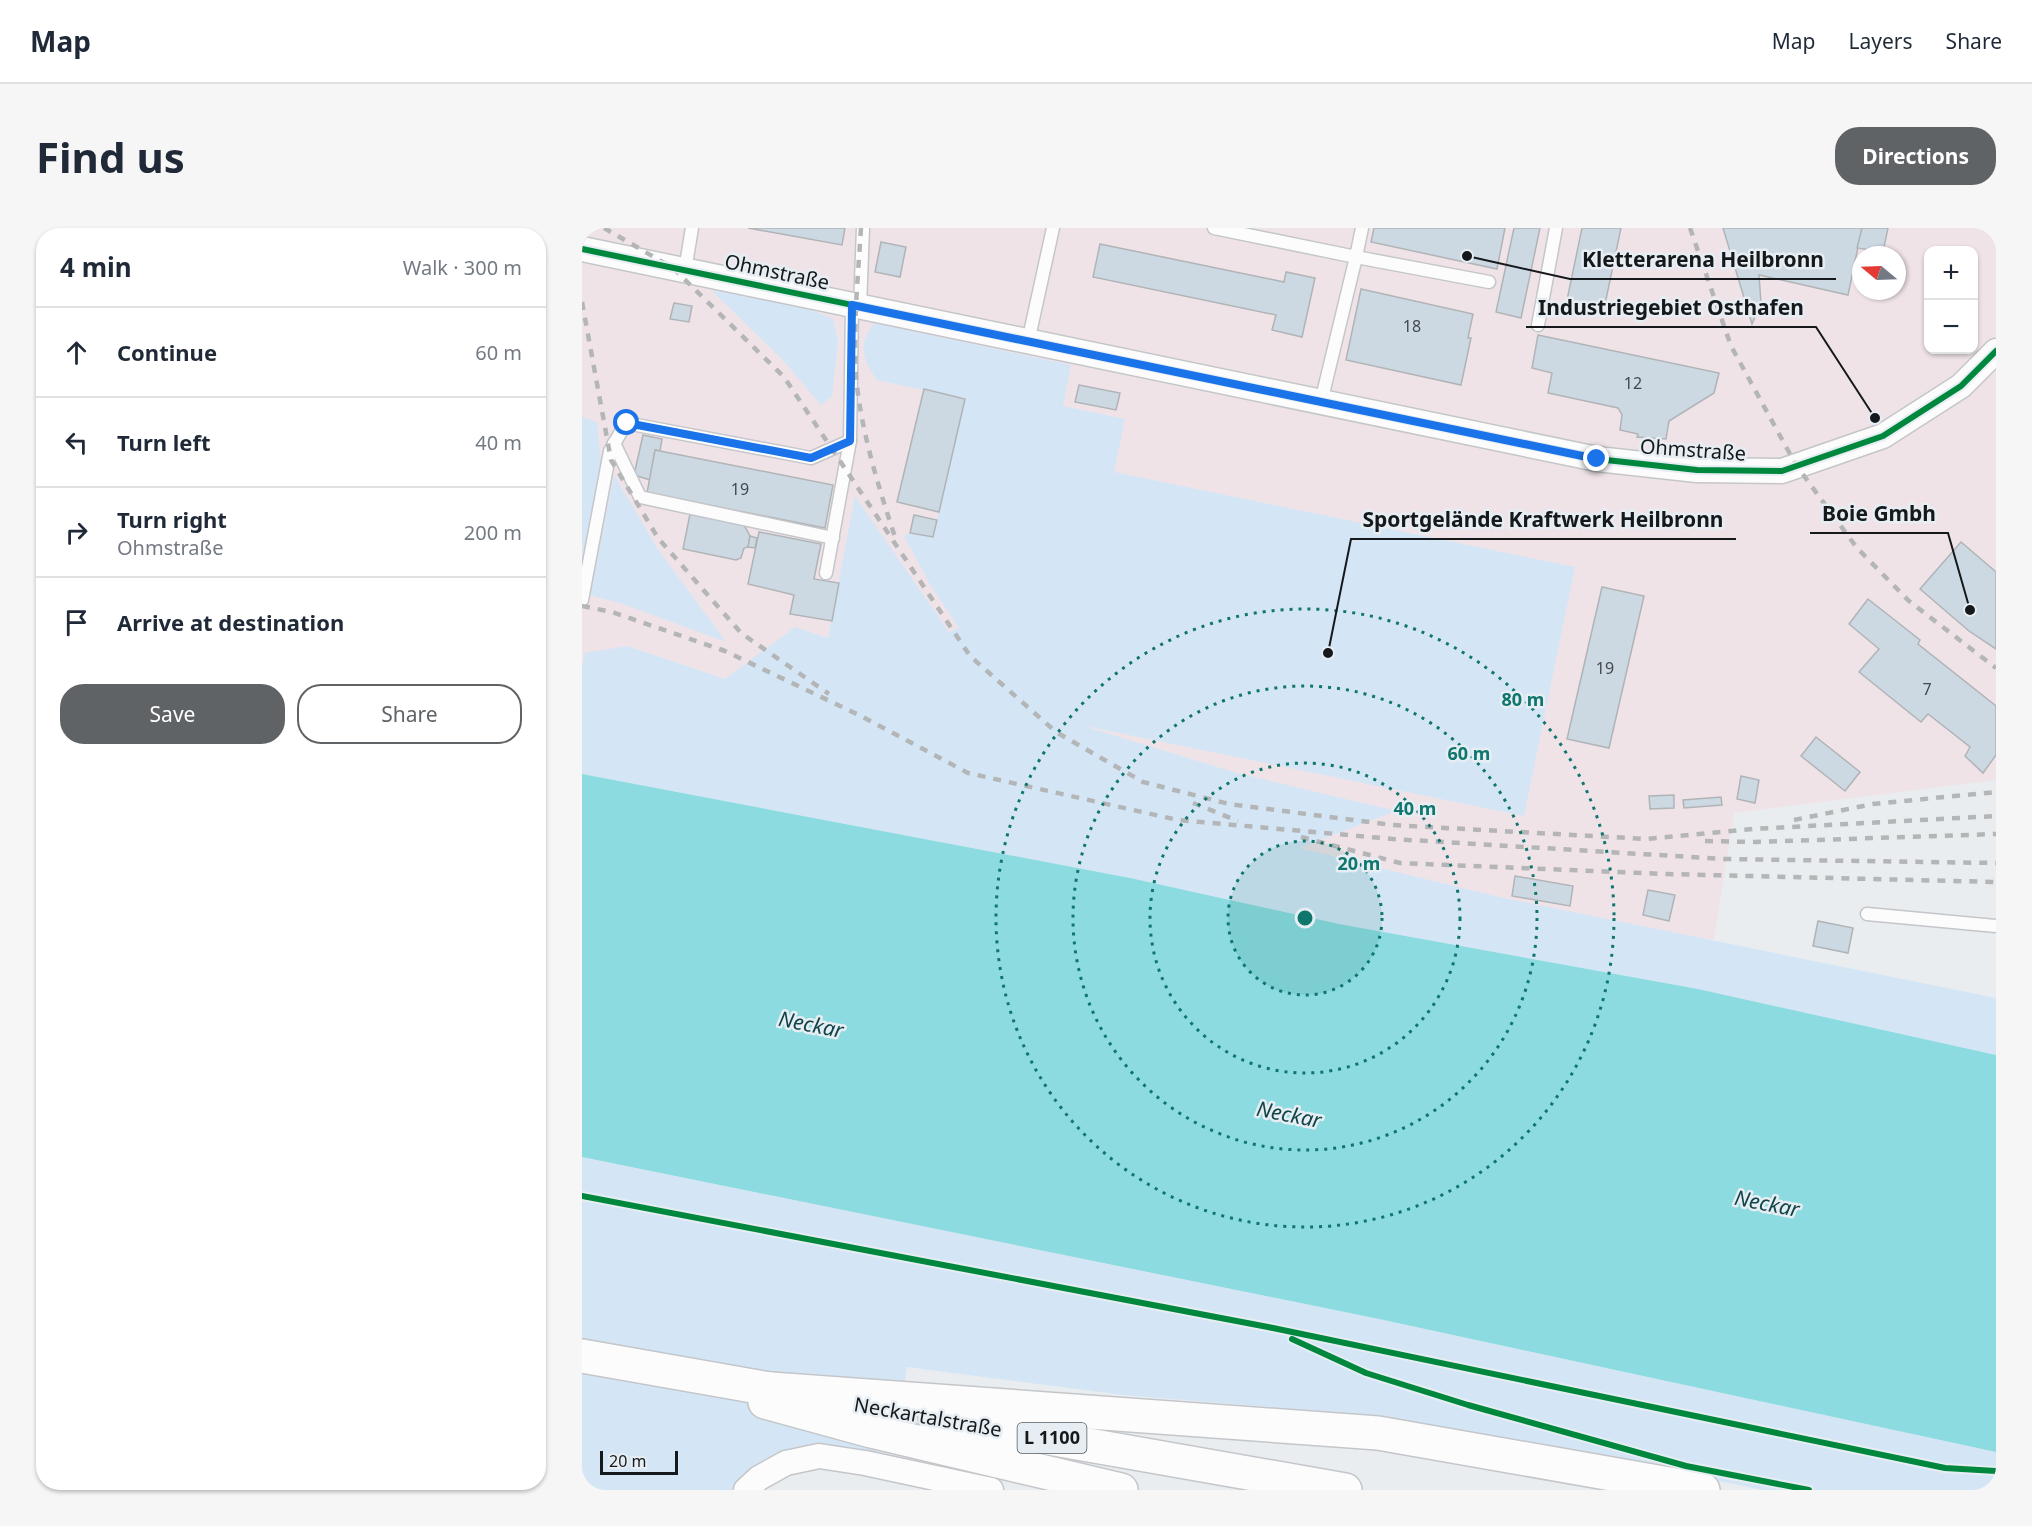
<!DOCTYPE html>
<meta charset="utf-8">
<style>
body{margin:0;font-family:"Noto Sans",sans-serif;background:#f6f6f7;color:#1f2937}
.controls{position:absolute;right:18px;top:18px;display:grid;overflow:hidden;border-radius:12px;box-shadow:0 2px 4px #0004}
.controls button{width:54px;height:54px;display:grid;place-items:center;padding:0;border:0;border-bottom:2px solid #e0e1e3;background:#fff;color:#1f2937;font:30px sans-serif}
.compass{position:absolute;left:1270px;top:18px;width:54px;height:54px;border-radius:50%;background:#fff;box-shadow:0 2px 4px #0004;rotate:289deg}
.scale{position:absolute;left:18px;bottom:15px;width:78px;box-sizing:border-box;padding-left:6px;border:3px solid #16191b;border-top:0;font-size:16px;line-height:21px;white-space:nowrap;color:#16191b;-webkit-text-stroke:4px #e6edf3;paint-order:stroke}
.stop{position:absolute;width:18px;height:18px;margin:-14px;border:4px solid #1a73e8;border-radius:50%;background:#fff}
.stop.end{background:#1a73e8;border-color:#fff;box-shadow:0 2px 6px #0008}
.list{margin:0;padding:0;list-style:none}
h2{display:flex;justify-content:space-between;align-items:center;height:78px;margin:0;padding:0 24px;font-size:26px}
h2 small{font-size:20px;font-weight:400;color:#747a83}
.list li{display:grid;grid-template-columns:39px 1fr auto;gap:18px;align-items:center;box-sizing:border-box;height:90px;padding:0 24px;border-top:2px solid #e0e1e3}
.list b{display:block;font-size:22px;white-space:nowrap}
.list p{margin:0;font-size:20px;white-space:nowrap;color:#747a83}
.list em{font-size:20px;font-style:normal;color:#747a83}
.actions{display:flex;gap:12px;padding:18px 24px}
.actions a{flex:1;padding:14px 0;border:2px solid #606366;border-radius:24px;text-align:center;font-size:21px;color:#606366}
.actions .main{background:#606366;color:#fff}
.icon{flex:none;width:33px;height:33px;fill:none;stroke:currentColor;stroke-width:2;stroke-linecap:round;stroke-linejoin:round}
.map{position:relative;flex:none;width:1414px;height:1262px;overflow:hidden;border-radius:24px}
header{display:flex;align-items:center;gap:36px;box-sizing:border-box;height:84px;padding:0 30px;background:#fff;border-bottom:2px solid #e0e1e3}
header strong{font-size:28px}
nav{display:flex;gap:33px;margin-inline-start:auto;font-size:21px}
.intro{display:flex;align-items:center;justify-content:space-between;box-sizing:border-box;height:144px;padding:0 36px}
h1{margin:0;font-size:42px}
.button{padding:15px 27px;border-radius:24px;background:#606366;color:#fff;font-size:21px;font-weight:700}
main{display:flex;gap:36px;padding:0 36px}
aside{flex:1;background:#fff;border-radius:24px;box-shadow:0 2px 4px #0004}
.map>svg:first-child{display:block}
.industrial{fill:#efe3e8;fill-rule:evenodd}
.green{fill:#d4e6f5}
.water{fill:#8bdbe0}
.building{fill:#ccd8e2;stroke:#b1b4b6;stroke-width:1.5}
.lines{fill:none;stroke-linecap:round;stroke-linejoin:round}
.service-casing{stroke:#c4c6c9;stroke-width:15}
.minor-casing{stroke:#c4c6c9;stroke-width:27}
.primary-casing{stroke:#c4c6c9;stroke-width:36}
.service{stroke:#fcfcfd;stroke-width:12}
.minor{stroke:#fcfcfd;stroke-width:24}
.primary{stroke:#fcfcfd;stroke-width:33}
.rail{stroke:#b4b5b6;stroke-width:4.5;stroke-dasharray:8 8;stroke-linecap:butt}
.cycleway-casing{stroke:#e6edf3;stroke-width:10}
.cycleway{stroke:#00873e;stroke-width:6}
.route{stroke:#1a73e8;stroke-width:8}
.ring{fill:none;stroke:#0f766e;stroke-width:3;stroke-dasharray:3 6}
.labels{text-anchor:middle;stroke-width:5;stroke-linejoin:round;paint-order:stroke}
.number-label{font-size:16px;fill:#44494d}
.shield{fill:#e6edf3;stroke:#54595c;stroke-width:1.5}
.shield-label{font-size:18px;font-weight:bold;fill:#16191b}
.street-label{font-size:20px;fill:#16191b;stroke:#e6edf3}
.water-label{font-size:21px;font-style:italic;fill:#104447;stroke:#e6edf3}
.centre{fill:#0f766e;stroke:#e6edf3;stroke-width:3}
.ring-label{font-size:18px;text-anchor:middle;font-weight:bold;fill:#0f766e;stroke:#e6edf3;stroke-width:5;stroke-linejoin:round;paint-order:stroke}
.leader{fill:none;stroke:#16191b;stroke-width:2}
.callout-dot{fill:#16191b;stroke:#e6edf3;stroke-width:2}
.callout-label{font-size:21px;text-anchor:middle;font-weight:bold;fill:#16191b;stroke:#e6edf3;stroke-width:5;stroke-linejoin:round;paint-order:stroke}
</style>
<header>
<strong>Map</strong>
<nav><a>Map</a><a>Layers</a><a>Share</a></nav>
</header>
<div class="intro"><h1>Find us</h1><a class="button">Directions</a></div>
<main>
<aside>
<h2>4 min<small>Walk · 300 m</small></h2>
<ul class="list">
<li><svg class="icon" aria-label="ahead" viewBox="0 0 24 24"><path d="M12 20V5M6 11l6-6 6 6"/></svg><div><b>Continue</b></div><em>60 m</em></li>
<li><svg class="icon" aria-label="left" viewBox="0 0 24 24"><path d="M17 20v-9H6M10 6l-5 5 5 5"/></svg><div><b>Turn left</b></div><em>40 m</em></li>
<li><svg class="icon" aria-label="right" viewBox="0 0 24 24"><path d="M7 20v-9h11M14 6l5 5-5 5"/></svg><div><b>Turn right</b><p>Ohmstraße</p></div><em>200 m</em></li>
<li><svg class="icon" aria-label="arrive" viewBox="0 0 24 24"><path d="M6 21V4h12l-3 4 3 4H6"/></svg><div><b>Arrive at destination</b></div></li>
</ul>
<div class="actions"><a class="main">Save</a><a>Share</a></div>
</aside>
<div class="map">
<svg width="1414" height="1262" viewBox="0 0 1414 1262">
<rect width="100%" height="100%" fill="#e9edf0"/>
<path class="industrial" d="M0,0h1414v552l-262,33 -20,127 -526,-87 -606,-79zM1346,22h46v100h-46zM1279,27h36v36h-36z"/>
<g class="green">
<polygon points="130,63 201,70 251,91 256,114 250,168 239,177 200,131"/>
<path d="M292,95l197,42 -8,41 62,13 -11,53 461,95 -51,249 -444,-91 157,48 159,38 -97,37 200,49 497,101v57l-298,-66 -359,-65 -209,-46 -548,-104v-109l3,-12 42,-7 98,33 70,-52 33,11 27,-142 94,136 10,-4 -28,-42 -27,-50 6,-3 23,4 32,-138 -88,-19c-15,-21 -19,-35 -3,-57z"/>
<polygon points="0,189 15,194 19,234 0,335"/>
<polygon points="32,247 75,320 144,414 41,376 8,367"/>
<polygon points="0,929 797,1091 1414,1224 1414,1262 1182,1262 806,1189 541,1167 325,1139 314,1210 291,1226 219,1218 165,1243 150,1262 0,1262"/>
</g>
<polygon class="water" points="0,546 548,650 757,696 1116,761 1414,827 1414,1224 797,1091 0,929"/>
<g class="building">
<polygon points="166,0 263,0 260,17"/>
<polygon points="792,0 923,0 915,41 789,14"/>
<polygon points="932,0 958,0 939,90 914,84"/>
<polygon points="1000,0 1039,0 1022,81 985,72"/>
<polygon points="1141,0 1280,0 1266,67 1177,47 1179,75 1170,96"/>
<polygon points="1280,0 1306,0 1301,24 1275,20"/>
<polygon points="299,14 324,19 318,49 293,44"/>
<polygon points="518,16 702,54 704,44 733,50 720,109 690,102 694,87 511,49"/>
<polygon points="779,61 891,86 886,110 889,110 879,157 764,132"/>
<polygon points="92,75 110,78 107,94 88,91"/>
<polygon points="956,107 1137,145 1132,165 1087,193 1084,211 1055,209 1056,206 1038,202 1040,187 1036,180 966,165 970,145 950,140"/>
<polygon points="497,157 538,165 534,182 493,174"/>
<polygon points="342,161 383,171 357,284 315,274"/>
<polygon points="61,207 80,211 78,223 73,222 68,252 52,247"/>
<polygon points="73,222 251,257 243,300 65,265"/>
<polygon points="108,286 162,297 168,308 166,319 162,320 159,330 154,332 101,321"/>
<polygon points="332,287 355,292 351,309 328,305"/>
<polygon points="177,304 239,316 232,351 257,355 250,393 208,386 212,367 166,356"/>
<polygon points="168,308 175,310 173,320 166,319"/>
<polygon points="1379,314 1414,344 1414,421 1387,403 1338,361"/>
<polygon points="1020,359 1062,368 1027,520 985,511"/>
<polygon points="1286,371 1338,412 1336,416 1414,478 1414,527 1401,545 1383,528 1388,519 1346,486 1339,494 1277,444 1297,421 1267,396"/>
<polygon points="1234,509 1278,544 1263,563 1219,528"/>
<polygon points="1159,548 1177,552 1173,575 1155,571"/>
<polygon points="1092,567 1092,580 1068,581 1067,568"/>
<polygon points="1139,569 1140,577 1102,580 1101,572"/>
<polygon points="933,648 991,658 988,678 930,668"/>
<polygon points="1066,662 1093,667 1087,693 1061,687"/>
<polygon points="1236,693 1271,700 1266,725 1231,718"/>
</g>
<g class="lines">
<g class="service-casing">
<g id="service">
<polyline points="632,0 774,29 780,0"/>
<polyline points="103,42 110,0"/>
<polyline points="278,79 281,0"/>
<polyline points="956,97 974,0"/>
<polyline points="446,114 471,0"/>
<polyline points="739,174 774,29 907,54"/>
<polyline points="32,215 58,269 251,310"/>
<polyline points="244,345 268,213 270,77"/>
<polyline points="0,372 28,223 44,195 229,230 268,213"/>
<polyline points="1285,686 1414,698"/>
</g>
</g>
<g class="minor-casing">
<g id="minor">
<polyline points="0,21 1015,231 1115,242 1200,243 1301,208 1379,158 1414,123"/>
<polyline points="164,1262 177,1250 204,1235 237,1228 283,1235 409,1262"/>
</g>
</g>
<g class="primary-casing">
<g id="primary">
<polyline points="0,1128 199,1163"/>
<polyline points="177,1160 796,1205 1121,1262"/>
<polyline points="183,1174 289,1203 539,1262"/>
<polyline points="353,1190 763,1262"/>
</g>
</g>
<use href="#service" class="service"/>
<use href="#minor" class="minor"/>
<use href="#primary" class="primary"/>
<g class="rail">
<polyline points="22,0 91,40 202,149 388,428 474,504 561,554 647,576 810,597 1065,611 1171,601 1414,588"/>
<path d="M279,0c-3,49 -8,98 -5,147 4,53 23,114 40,165"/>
<polyline points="1108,0 1149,118 1214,237 1275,320 1327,373 1414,440"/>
<polyline points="0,74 29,232 76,310 159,405 247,466"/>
<polyline points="0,378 30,384 143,423 279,488 386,545 596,592 811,611 1142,631 1414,635"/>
<polyline points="611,575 656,593"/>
<polyline points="1212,592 1291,576 1414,564"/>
<polyline points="719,609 818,635 1084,646 1414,654"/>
<polyline points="1123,613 1174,614 1414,606"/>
</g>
<g class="cycleway-casing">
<g id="cycleway">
<polyline points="0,21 1015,231 1115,242 1200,243 1301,208 1379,158 1414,123"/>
<polyline points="0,968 686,1099 1363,1240 1414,1243"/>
<polyline points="710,1111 784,1145 886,1177 1104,1238 1227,1262"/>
</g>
</g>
<use href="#cycleway" class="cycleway"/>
</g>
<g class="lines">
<polyline class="route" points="45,195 229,230 268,213 270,77 1015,231"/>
</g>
<circle cx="723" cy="690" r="77" fill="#0f766e" fill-opacity=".12"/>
<g class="ring">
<circle cx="723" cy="690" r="77"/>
<circle cx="723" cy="690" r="155"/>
<circle cx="723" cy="690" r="232"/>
<circle cx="723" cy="690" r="309"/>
</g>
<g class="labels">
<g class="number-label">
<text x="830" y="104">18</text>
<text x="1051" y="161">12</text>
<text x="158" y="267">19</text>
<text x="1023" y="446">19</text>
<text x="1345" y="467">7</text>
</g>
<rect class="shield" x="435.5" y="1195" width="69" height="30" rx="4.5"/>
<g class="shield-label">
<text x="470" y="1216">L 1100</text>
</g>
<g class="street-label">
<text transform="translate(195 44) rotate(12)" y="7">Ohmstraße</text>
<text transform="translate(1111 222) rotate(4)" y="7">Ohmstraße</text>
<text transform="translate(346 1189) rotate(10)" y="7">Neckartalstraße</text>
</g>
<g class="water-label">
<text transform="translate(229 797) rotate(11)" y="7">Neckar</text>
<text transform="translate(707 887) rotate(11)" y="7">Neckar</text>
<text transform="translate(1185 976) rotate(11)" y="7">Neckar</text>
</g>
</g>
<circle cx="723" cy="690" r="9" class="centre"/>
<g class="ring-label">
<text x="941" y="478">80 m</text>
<text x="887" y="532">60 m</text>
<text x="833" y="587">40 m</text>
<text x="777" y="642">20 m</text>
</g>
<path class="leader" d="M885 28L988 51H1254M1293 190L1234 99H944M1388 382L1366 305H1228M746 425L769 311H1154"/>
<g class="callout-dot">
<circle cx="885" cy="28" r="6"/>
<circle cx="1293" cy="190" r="6"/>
<circle cx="1388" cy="382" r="6"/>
<circle cx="746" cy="425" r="6"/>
</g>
<g class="callout-label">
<text x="1121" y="39">Kletterarena Heilbronn</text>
<text x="1089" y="87">Industriegebiet Osthafen</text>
<text x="1297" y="293">Boie Gmbh</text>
<text x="961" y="299">Sportgelände Kraftwerk Heilbronn</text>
</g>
</svg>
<div class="controls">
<button>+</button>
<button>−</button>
</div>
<svg class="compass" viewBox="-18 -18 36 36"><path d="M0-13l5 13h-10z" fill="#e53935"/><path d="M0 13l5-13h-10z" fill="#747a83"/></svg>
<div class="scale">20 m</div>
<div class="stop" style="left:45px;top:195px"></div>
<div class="stop end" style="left:1015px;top:231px"></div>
</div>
</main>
